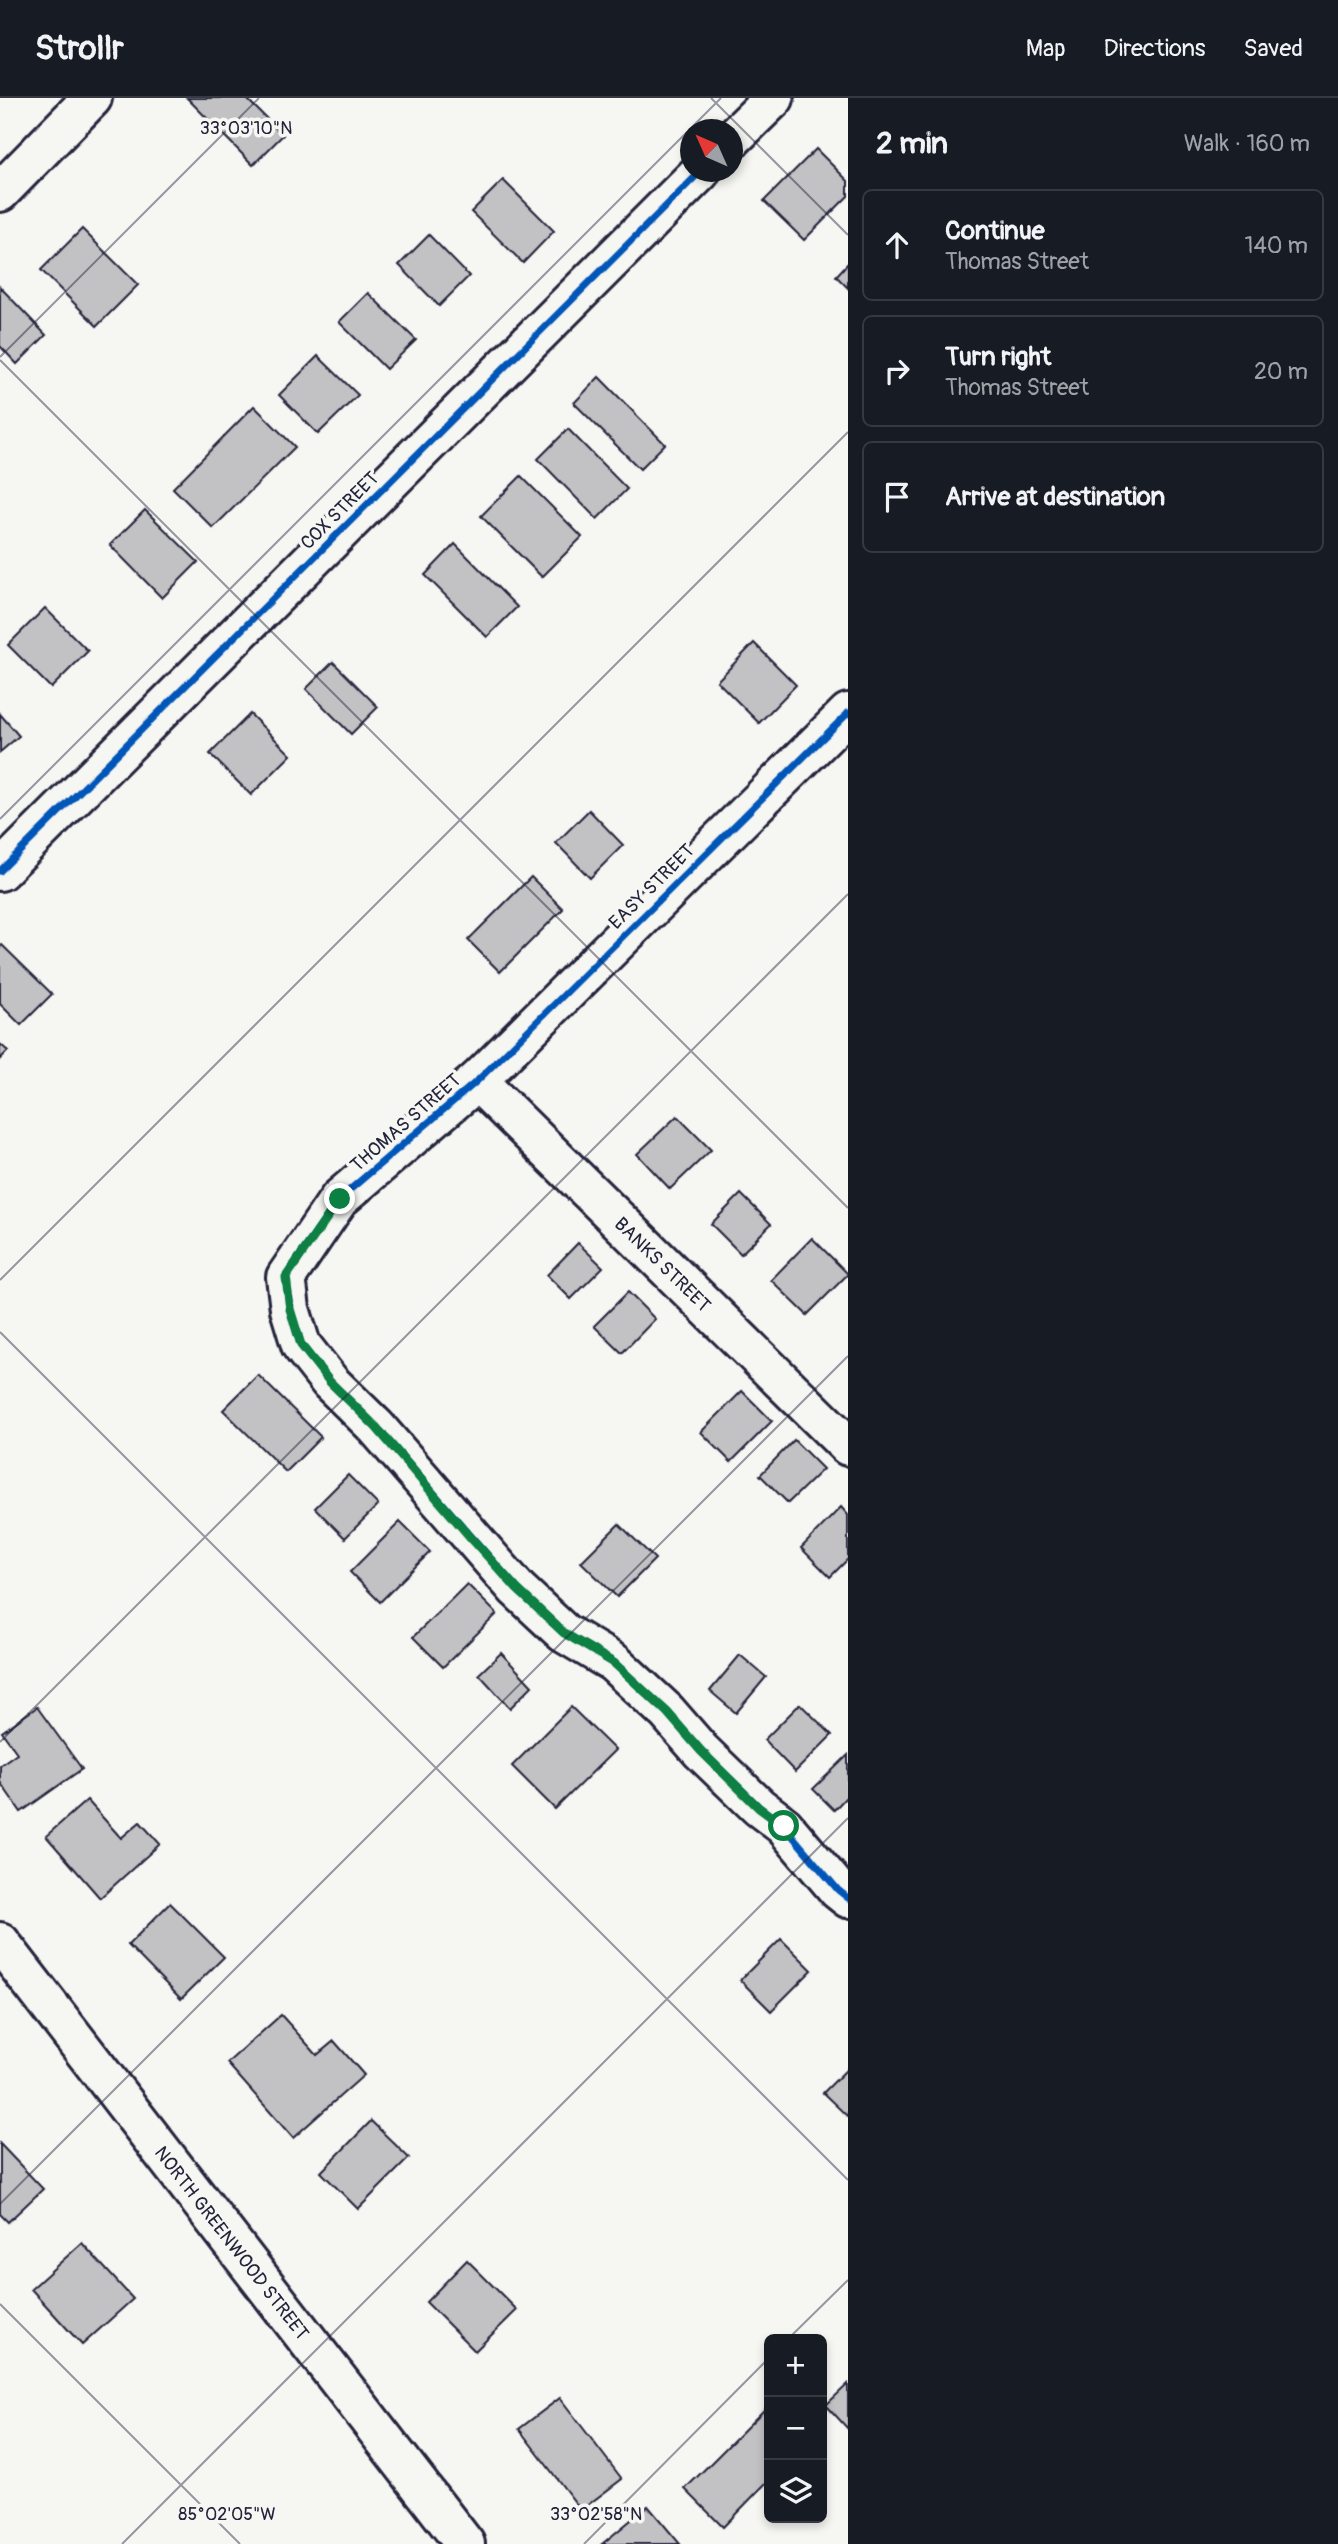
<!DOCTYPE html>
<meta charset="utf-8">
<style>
body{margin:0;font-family:Pangolin,sans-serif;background:#20242c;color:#f1f3f6}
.controls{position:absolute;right:21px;bottom:21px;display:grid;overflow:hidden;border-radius:10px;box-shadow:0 4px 10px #0003}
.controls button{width:63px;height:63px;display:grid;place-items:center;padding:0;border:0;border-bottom:2px solid #363941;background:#171b24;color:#f1f3f6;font:35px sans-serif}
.compass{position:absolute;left:680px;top:21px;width:63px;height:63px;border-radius:50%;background:#171b24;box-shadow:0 4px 10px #0003;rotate:315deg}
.stop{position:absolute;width:21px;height:21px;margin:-16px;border:5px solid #0b8043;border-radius:50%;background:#fff}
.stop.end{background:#0b8043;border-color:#fff;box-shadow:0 2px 7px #0008}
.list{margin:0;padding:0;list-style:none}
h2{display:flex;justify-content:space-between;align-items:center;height:91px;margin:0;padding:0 28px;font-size:30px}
h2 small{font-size:23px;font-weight:400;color:#9ea1a6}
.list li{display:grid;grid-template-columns:46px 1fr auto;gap:21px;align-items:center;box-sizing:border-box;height:112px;margin:0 14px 14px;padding:0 14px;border:2px solid #363941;border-radius:10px}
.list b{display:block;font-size:26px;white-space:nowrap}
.list p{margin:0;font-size:23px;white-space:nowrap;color:#9ea1a6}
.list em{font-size:23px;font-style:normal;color:#9ea1a6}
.icon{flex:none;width:38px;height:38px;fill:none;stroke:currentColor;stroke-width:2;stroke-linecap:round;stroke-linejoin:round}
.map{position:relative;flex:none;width:848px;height:2446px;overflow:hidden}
header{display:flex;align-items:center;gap:42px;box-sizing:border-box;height:98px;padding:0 35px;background:#171b24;border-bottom:2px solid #363941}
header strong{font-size:33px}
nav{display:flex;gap:38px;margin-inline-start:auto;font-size:24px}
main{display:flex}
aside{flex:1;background:#171b24}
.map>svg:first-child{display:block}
.building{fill:#c2c2c4;stroke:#22223b;stroke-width:2}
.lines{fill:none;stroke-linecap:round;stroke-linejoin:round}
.street-casing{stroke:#22223b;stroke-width:44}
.secondary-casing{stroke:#22223b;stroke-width:44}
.street{stroke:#f6f6f2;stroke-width:38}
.secondary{stroke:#f6f6f2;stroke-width:38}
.cycleway-casing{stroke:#f6f6f2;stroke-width:11}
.cycleway{stroke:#0057b8;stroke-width:7}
.route{stroke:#0b8043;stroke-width:9}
.ticks{fill:none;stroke:#22223b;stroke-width:2;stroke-opacity:0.45}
.labels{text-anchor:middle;stroke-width:7;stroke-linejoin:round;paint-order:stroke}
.street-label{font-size:19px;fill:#22223b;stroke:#f6f6f2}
.ticks-label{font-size:18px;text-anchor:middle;fill:#22223b;stroke:#f6f6f2;stroke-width:7;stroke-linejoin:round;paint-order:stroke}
</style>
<header>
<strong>Strollr</strong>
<nav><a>Map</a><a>Directions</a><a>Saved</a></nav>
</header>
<main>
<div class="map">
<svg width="848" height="2446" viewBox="0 0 848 2446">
<rect width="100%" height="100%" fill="#f6f6f2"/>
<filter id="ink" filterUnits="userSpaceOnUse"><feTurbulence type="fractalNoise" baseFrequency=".0143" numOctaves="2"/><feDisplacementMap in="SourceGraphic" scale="14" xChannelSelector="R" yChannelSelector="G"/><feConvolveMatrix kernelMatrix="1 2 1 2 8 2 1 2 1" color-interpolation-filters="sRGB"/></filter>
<g filter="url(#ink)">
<g class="building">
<polygon points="187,0 246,0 283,37 253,67"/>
<polygon points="816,51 848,83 848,98 804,142 764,103"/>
<polygon points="503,82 554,133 523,165 471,114"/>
<polygon points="82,131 138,187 97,228 41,172"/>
<polygon points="429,137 469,178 439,208 399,167"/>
<polygon points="848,165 848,190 836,178"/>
<polygon points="0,189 46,237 17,266 0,248"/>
<polygon points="368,195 416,242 386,271 339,224"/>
<polygon points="318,258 358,297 318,336 279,297"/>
<polygon points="599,279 665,346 640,371 574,305"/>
<polygon points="254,308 295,349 213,430 173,390"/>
<polygon points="568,331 627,391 597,421 538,361"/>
<polygon points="521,378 582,439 542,479 481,418"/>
<polygon points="145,412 198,464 162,500 110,447"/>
<polygon points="455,446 517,509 487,539 425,477"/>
<polygon points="45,510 88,553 51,590 8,547"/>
<polygon points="754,545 796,587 759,625 717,583"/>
<polygon points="333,564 378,609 351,636 306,591"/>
<polygon points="0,616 19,638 0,654"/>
<polygon points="250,616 291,657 251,697 210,656"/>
<polygon points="589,712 623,747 590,780 556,745"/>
<polygon points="531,779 563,811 500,874 468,842"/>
<polygon points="2,847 52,896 21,927 0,906 0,849"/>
<polygon points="0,946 8,953 0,961"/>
<polygon points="677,1018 711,1052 670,1091 637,1056"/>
<polygon points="741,1096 771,1126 741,1156 711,1126"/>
<polygon points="812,1140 848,1176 807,1217 771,1182"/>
<polygon points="578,1145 603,1169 571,1201 547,1177"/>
<polygon points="628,1194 655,1221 622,1255 594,1228"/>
<polygon points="258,1277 321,1339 286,1374 223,1312"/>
<polygon points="742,1293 772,1323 731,1364 701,1334"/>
<polygon points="794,1342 823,1371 788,1405 760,1377"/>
<polygon points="348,1377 378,1407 345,1440 315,1410"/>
<polygon points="841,1409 848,1417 848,1461 830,1479 801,1450"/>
<polygon points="400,1424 430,1454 380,1504 350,1474"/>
<polygon points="619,1426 655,1461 617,1499 581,1464"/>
<polygon points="467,1486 497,1516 443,1569 413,1539"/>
<polygon points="501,1555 532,1588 510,1610 479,1576"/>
<polygon points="740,1557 766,1579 736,1615 710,1593"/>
<polygon points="800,1606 832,1637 795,1674 764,1642"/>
<polygon points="37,1609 82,1671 21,1714 0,1684 0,1667 17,1655 2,1634"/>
<polygon points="571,1609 615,1652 555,1711 512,1668"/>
<polygon points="848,1657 848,1697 834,1712 813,1691"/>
<polygon points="87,1702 121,1740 140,1724 160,1746 100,1800 46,1738"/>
<polygon points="170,1805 224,1859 181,1901 128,1847"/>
<polygon points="781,1841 812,1872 771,1913 740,1882"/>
<polygon points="281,1917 317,1957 334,1943 364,1977 293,2040 227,1965"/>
<polygon points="848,1970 848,2019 823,1995"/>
<polygon points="371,2023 409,2060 358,2111 321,2074"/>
<polygon points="0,2046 43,2091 8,2124 0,2116"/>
<polygon points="82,2145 133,2201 82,2247 31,2191"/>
<polygon points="467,2162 517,2212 475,2253 426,2204"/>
<polygon points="848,2286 848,2331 826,2307"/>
<polygon points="560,2300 622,2381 581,2412 519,2331"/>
<polygon points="769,2307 769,2382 723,2429 685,2391"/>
<polygon points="648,2408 680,2446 602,2446"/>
</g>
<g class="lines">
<g class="street-casing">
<g id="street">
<polyline points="732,41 774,0"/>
<polyline points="0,94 92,0"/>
<polyline points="848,615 477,983 339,1101 286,1179 290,1211 301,1247 330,1284 376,1329 517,1491 564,1535 614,1565 667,1614 701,1653 759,1709 784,1728 838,1792 848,1800"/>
<polyline points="0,773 700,74"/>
<path id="s1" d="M477,983l371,365"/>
</g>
</g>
<g class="secondary-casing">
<g id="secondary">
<path id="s2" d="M0,1844l465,602"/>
</g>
</g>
<use href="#street" class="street"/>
<use href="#secondary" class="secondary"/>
<g class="cycleway-casing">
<g id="cycleway">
<polyline points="848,615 477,983 339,1101 286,1179 290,1211 301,1247 330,1284 376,1329 517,1491 564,1535 614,1565 667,1614 701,1653 759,1709 784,1728 838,1792 848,1800"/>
<polyline points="0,773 700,74"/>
</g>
</g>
<use href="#cycleway" class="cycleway"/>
</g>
</g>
<g class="lines" filter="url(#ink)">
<polyline class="route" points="340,1101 286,1179 290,1211 301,1247 330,1284 376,1329 471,1440 517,1491 564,1535 614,1565 667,1614 701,1653 759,1710 784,1728"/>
</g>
<path class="ticks" d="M711,0l137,137M0,259l259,-259M0,262l848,848M0,721l721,-721M0,1182l848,-848M0,1234l848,848M0,1644l848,-848M0,2106l848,-848M0,2206l240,240M788,2241l60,-59M122,2446l726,-726M584,2446l185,-186"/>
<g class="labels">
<g class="street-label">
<text transform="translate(339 412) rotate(-45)" y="7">COX STREET</text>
<text transform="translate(651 788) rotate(-45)" y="7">EASY STREET</text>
<text transform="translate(405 1024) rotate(-41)" y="7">THOMAS STREET</text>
<text dy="7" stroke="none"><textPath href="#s1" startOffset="261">BANKS STREET</textPath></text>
<text dy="7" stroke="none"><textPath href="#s2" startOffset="380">NORTH GREENWOOD STREET</textPath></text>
</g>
</g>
<g class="ticks-label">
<text x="246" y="36">33°03'10"N</text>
<text x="227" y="2422">85°02'05"W</text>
<text x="596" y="2422">33°02'58"N</text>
</g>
</svg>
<div class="controls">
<button>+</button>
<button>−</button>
<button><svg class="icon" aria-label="layers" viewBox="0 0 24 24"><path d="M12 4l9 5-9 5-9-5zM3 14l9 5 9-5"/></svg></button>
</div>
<svg class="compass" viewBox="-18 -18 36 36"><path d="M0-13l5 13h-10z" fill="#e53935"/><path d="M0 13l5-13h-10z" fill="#9ea1a6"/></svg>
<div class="stop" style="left:784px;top:1728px"></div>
<div class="stop end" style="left:340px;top:1101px"></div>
</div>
<aside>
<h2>2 min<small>Walk · 160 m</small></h2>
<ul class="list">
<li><svg class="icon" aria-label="ahead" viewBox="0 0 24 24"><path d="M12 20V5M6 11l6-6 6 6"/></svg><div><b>Continue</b><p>Thomas Street</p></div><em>140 m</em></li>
<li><svg class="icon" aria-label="right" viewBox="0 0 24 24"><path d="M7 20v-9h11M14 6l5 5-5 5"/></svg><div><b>Turn right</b><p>Thomas Street</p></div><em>20 m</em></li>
<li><svg class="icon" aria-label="arrive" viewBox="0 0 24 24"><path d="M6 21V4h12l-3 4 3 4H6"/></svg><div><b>Arrive at destination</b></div></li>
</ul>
</aside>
</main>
